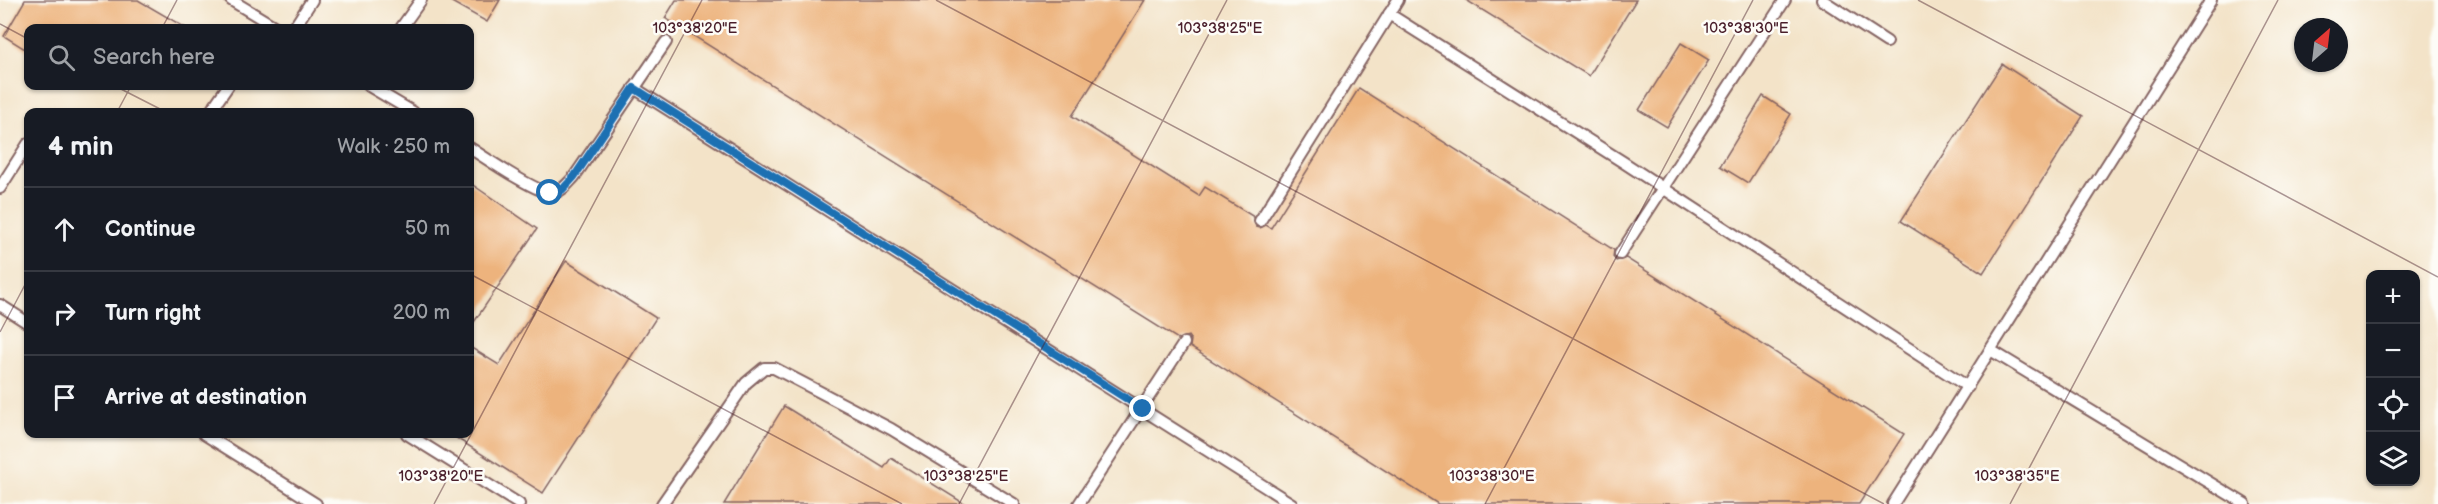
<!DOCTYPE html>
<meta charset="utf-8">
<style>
body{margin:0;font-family:"Balsamiq Sans",sans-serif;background:#242831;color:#f1f3f6}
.controls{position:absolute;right:18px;bottom:18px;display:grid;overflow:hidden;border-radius:12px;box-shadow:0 2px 4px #0004}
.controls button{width:54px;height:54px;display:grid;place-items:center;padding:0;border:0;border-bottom:2px solid #363941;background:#171b24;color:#f1f3f6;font:30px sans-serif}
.compass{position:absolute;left:2294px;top:18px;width:54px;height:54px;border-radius:50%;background:#171b24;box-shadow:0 2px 4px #0004;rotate:28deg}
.stop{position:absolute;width:18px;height:18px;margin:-14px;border:4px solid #1f6fb2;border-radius:50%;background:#fff}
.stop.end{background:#1f6fb2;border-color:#fff;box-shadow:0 2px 6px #0008}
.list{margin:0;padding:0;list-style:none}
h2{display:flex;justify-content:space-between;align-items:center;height:78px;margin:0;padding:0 24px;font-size:26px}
h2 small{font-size:20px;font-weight:400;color:#9ea1a6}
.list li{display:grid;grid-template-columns:39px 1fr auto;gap:18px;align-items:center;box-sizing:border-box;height:84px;padding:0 24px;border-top:2px solid #363941}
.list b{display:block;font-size:22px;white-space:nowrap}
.list em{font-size:20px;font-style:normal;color:#9ea1a6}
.icon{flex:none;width:33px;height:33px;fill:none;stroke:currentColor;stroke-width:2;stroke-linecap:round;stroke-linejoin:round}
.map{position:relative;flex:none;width:2438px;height:504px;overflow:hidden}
.search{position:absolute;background:#171b24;box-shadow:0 2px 4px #0004;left:24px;top:24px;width:450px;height:66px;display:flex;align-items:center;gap:15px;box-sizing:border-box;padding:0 21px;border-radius:12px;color:#9ea1a6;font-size:22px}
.panel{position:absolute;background:#171b24;box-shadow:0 2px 4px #0004;left:24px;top:108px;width:450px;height:330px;border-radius:12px}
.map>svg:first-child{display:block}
.building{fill:#edb37d}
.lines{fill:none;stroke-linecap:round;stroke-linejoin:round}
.service-casing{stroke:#856462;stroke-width:14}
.service{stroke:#fff;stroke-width:10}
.route{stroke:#1f6fb2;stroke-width:8}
.ticks{fill:none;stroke:#4a1f2b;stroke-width:1.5;stroke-opacity:0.45}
.ticks-label{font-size:15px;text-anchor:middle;fill:#4a1f2b;stroke:#fdfcf7;stroke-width:5;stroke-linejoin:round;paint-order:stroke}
</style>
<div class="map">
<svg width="2438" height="504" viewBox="0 0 2438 504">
<rect width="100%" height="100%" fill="#fdfcf7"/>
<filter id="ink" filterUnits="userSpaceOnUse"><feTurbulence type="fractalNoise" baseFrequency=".0167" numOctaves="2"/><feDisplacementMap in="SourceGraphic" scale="12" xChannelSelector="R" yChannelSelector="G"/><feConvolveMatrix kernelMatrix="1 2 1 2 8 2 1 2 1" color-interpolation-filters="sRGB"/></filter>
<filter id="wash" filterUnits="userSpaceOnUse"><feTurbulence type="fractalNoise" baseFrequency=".008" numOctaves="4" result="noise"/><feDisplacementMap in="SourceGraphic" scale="24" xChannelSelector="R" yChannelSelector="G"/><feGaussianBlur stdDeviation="1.35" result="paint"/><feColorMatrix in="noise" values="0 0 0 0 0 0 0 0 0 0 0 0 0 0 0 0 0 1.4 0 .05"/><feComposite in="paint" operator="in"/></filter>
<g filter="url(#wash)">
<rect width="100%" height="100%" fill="#f3e3c8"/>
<g id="blocks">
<g class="building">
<polygon points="25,0 138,0 186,28 28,28 28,51 4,36"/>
<polygon points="448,0 500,0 487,22"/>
<polygon points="676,0 1145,0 1072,116 1199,196 1205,187 1254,217 1256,227 1260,228 1266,225 1271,228 1359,88 1614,250 1613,257 1616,261 1626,258 1904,434 1859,504 1438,504 1190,347 1191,340 1188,336 1178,339 665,18"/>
<polygon points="1466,0 1636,0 1589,76"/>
<polygon points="1681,43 1709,60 1667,127 1639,110"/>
<polygon points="2002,64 2083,116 1983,273 1901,221"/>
<polygon points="1763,96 1791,114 1748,183 1720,166"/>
<polygon points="470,183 537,229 470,328"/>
<polygon points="566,261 656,318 543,493 450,434 470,434 470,347 499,365"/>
<polygon points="784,406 884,468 891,458 965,504 724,504"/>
</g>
</g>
</g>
<g filter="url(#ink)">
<use href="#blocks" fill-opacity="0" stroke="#856462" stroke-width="1.5"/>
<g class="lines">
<g class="service-casing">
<g id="service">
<polyline points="231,0 277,28"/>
<polyline points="1822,0 1887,42"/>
<polyline points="1389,14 1623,162 1968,387"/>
<polyline points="294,28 312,0"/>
<polyline points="401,28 421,0"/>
<polyline points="369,86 413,112"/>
<polyline points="634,88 1292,504"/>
<polyline points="210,112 228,86"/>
<path d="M470,148c14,9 68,46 82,45 10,-1 16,-10 22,-16l92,-135"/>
<polyline points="0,188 28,144"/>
<polyline points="1260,221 1398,0"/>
<polyline points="1620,254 1785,0"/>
<polyline points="0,305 28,323"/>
<polyline points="1992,351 2245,504"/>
<polyline points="204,434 316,504"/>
<polyline points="407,434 519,504"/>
<polyline points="662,504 746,383 764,368 774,368 891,429 1014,504"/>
<polyline points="1079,504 1184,343"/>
<polyline points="1893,504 2211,0"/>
</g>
</g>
<use href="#service" class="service"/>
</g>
</g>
<g class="lines" filter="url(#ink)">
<polyline class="route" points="550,193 562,190 574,177 634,88 1143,409"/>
</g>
<path class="ticks" d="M936,0l948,504M1918,0l520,277M0,24l28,15M162,28l15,-28M115,86l51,26M117,112l14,-26M470,274l432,230M0,332l28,-53M434,504l268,-504M959,504l268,-504M1485,504l268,-504M2010,504l268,-504"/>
<g class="ticks-label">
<text x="695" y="33">103°38'20"E</text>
<text x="1220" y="33">103°38'25"E</text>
<text x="1746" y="33">103°38'30"E</text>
<text x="441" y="481">103°38'20"E</text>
<text x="966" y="481">103°38'25"E</text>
<text x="1492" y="481">103°38'30"E</text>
<text x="2017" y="481">103°38'35"E</text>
</g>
</svg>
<div class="controls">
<button>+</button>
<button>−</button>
<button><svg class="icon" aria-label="locate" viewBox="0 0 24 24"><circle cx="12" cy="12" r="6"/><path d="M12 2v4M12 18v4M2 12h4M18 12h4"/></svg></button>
<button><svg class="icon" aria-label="layers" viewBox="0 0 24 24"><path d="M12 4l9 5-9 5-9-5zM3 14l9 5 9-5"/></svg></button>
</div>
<svg class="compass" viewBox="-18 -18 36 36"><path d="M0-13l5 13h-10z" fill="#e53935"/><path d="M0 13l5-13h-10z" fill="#9ea1a6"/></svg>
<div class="stop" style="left:550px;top:193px"></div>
<div class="stop end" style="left:1143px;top:409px"></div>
<div class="search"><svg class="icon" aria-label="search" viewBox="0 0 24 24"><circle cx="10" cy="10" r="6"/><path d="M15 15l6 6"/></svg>Search here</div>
<section class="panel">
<h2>4 min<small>Walk · 250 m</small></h2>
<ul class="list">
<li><svg class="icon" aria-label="ahead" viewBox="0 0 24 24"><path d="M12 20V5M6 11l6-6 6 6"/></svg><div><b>Continue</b></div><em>50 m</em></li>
<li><svg class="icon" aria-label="right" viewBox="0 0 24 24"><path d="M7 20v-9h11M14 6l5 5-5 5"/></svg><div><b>Turn right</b></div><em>200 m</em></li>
<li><svg class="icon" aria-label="arrive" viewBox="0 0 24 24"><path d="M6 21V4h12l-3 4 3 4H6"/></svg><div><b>Arrive at destination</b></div></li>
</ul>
</section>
</div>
